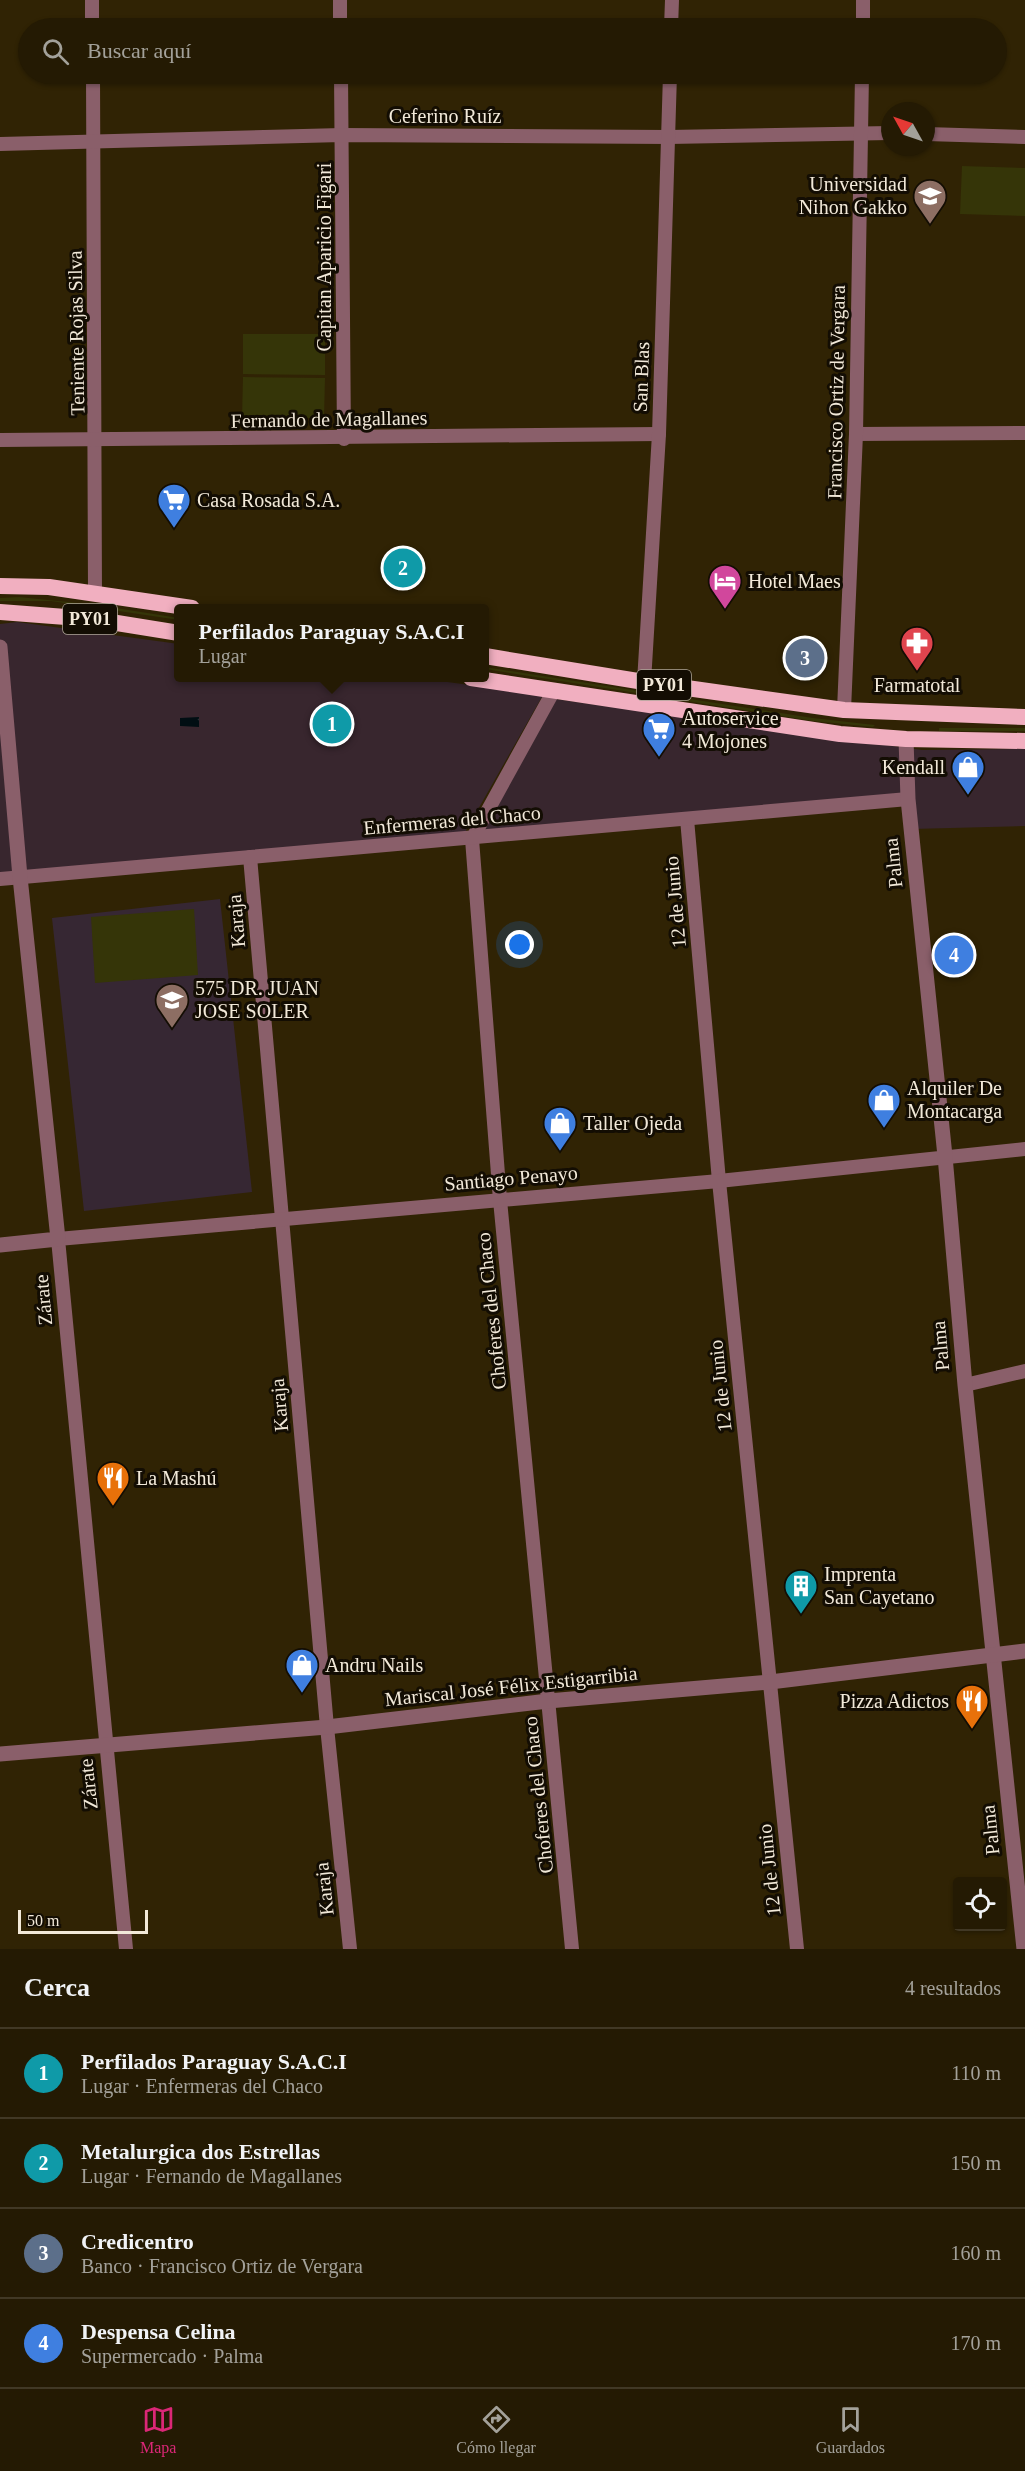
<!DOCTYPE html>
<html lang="es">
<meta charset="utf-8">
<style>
body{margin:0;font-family:"Times New Roman",serif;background:#302712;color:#f1f3f6}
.controls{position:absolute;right:18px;bottom:18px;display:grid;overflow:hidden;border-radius:6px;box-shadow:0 2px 4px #0004}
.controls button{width:54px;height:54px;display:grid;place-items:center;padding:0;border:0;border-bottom:2px solid #413825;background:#241a03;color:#f1f3f6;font:30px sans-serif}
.compass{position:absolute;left:881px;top:102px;width:54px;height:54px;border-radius:50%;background:#241a03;box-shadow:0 2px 4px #0004;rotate:310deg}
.scale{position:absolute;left:18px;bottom:15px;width:130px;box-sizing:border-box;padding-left:6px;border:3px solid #f2e9d9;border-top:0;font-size:16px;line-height:21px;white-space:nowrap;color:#f2e9d9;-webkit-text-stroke:4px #130d03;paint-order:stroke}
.you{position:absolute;left:520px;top:945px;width:21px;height:21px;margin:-15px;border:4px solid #fff;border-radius:50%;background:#1a73e8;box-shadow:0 0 0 9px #1a73e833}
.badge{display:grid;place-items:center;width:39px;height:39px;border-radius:50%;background:#db2777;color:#fff;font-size:20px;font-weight:700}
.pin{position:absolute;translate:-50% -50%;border:3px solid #fff;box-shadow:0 2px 6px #0006}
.popup{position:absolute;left:174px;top:604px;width:315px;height:78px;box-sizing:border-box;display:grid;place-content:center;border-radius:6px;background:#241a03;filter:drop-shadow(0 2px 4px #0005);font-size:20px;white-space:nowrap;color:#a3a19a}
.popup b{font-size:22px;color:#f1f3f6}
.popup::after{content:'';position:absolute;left:50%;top:100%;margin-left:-12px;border:12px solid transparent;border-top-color:#241a03}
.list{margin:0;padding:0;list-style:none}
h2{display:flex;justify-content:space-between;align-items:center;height:78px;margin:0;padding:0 24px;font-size:26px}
h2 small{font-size:20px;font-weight:400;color:#a3a19a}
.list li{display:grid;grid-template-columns:39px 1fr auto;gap:18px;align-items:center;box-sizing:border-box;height:90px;padding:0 24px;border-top:2px solid #413825}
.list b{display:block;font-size:22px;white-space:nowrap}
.list p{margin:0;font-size:20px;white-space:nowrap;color:#a3a19a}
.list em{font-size:20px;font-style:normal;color:#a3a19a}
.icon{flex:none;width:33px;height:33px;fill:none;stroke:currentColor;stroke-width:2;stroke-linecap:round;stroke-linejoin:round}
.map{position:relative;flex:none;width:1025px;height:1949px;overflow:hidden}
.search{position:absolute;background:#241a03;box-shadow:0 2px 4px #0004;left:18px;right:18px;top:18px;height:66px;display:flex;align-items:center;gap:15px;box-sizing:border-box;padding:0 21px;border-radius:33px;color:#a3a19a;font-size:22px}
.sheet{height:438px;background:#241a03}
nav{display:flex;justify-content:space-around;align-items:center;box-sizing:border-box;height:84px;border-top:2px solid #413825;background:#241a03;font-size:16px;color:#a3a19a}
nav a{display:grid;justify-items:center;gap:3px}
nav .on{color:#db2777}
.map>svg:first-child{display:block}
.commercial{fill:#38262e}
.education{fill:#362733}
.green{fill:#353508}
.water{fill:url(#water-ripples)}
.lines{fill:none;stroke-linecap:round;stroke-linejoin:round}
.minor{stroke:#8a5f6a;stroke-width:14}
.tertiary{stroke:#8a5f6a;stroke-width:15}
.trunk{stroke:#f1afc0;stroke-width:16}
.labels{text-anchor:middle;stroke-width:6;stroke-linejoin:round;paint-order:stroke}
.shield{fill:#130d03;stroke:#afa799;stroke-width:1.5}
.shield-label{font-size:18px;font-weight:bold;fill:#f2e9d9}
.street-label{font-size:20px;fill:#f2e9d9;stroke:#130d03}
.poi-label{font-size:20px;fill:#f2e9d9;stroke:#130d03;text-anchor:start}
</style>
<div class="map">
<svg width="1025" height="1949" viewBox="0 0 1025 1949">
<defs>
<pattern id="water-ripples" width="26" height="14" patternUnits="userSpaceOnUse" patternTransform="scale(1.5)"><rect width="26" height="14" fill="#010e13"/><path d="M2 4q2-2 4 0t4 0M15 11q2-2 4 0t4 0" fill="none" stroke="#263135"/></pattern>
</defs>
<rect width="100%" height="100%" fill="#302304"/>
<g class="commercial">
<polygon points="17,622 179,644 179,678 418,678 543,695 464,834 0,877 0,624"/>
<polygon points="555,699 922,750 1025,749 1025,826 912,829 908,800 472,839"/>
</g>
<polygon class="education" points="220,899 252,1192 84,1211 52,918"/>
<g class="green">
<polygon points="962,166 1025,168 1025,216 960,214"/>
<polygon points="243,334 325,334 325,375 243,374"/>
<polygon points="243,377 325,378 324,418 242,418"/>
<polygon points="19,597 97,605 179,618 179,620 51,601 0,601 0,598"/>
<polygon points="485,667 813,718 875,725 873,727 813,721 485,669"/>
<rect x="939" y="728" width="86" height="3"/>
<polygon points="194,909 198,975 95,983 91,917"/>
</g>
<polygon class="water" points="199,717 199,727 180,726 180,718"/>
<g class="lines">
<g class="minor">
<polyline points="92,0 92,28"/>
<polyline points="340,0 340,28"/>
<polyline points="671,28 672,0"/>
<polyline points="863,28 863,0"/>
<polyline points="93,74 95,593"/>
<polyline points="341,74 344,439"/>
<polyline points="926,134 1025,137"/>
<polyline points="0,144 342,135 669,137 890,133"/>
<polyline points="856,434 1025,433"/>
<polyline points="0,440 659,434"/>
<polyline points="644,682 659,434 670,74"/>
<polyline points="554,690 472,839 500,1200 572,1949"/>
<polyline points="844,710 856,434 862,74"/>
<polyline points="687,819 719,1181 797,1949"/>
<polyline points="250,857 327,1727 350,1949"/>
<polyline points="0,879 908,799"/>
<polyline points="965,1385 1025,1371"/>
<polyline points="126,1949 58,1239 719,1181 1025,1149"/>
</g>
<g class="tertiary">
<polyline points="0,647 20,877 58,1239 0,1245"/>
<polyline points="906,739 908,799 945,1156 965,1385 1024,1949"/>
<polyline points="0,1754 327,1727 548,1701 770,1682 1025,1651"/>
</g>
<g class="trunk">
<polyline points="0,586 49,587 192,608"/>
<polyline points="0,612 92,619 179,633"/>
<polyline points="485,656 644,682 844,710 1025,717"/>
<polyline points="471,678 840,734 906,739 1025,741"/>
</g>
</g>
<defs>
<g id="university-pin" transform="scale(1.725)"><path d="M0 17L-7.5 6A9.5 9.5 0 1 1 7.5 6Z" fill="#8d6e63" stroke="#130d03"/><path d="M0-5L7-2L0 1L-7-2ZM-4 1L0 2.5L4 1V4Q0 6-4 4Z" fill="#fff"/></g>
<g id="supermarket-pin" transform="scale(1.725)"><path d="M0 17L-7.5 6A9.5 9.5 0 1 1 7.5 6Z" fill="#3f7fe0" stroke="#130d03"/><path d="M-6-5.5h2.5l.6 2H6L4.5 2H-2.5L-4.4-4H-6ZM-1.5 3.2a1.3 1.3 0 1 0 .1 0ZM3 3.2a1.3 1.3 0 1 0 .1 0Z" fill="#fff"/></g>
<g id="hotel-pin" transform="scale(1.725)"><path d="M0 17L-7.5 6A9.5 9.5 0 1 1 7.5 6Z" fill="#d1479c" stroke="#130d03"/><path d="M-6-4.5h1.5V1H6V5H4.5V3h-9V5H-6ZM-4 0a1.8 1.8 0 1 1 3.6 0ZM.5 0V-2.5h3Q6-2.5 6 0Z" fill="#fff"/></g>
<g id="pharmacy-pin" transform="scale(1.725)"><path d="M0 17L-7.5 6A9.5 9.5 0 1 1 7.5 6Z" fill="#e0444e" stroke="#130d03"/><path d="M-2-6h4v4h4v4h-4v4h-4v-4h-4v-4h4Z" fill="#fff"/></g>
<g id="shop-pin" transform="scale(1.725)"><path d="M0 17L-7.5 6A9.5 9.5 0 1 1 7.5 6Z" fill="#3f7fe0" stroke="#130d03"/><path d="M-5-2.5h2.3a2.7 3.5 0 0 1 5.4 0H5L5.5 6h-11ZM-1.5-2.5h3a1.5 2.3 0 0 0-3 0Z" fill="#fff"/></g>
<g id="school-pin" transform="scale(1.725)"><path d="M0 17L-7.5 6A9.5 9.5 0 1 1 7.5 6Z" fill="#8d6e63" stroke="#130d03"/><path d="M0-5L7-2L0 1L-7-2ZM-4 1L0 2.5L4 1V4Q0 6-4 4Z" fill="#fff"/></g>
<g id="restaurant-pin" transform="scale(1.725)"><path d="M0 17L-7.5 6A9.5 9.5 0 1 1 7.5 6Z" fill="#e8710a" stroke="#130d03"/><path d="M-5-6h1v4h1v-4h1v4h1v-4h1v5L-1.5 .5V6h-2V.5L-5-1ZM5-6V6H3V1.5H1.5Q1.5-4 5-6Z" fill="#fff"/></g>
<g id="building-pin" transform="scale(1.725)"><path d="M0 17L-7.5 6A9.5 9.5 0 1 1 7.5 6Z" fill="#0f9aa8" stroke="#130d03"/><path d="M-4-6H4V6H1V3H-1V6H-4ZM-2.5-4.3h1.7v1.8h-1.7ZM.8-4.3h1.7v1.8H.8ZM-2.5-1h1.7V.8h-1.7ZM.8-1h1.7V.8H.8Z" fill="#fff"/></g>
</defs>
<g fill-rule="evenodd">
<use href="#university-pin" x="930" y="196"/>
<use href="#supermarket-pin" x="174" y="500"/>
<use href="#hotel-pin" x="725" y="581"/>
<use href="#pharmacy-pin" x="917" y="643"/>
<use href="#supermarket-pin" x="659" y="729"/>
<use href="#shop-pin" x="968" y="767"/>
<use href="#school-pin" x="172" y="1000"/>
<use href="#shop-pin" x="884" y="1100"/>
<use href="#shop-pin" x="560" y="1123"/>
<use href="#restaurant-pin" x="113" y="1478"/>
<use href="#building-pin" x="801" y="1586"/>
<use href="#shop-pin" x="302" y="1665"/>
<use href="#restaurant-pin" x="972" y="1701"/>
</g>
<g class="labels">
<g class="shield">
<rect x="63" y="604" width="54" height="30" rx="4.5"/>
<rect x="637" y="670" width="54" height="30" rx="4.5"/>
</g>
<g class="shield-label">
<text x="90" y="625">PY01</text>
<text x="664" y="691">PY01</text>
</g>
<g class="street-label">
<text x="445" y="123">Ceferino Ruíz</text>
<text transform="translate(324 257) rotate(-90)" y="7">Capitan Aparicio Figari</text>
<text transform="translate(76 333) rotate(-91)" y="7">Teniente Rojas Silva</text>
<text transform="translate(641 377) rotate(-88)" y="7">San Blas</text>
<text transform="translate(836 392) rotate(-89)" y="7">Francisco Ortiz de Vergara</text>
<text transform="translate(329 419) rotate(-1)" y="7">Fernando de Magallanes</text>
<text transform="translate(452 820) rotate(-5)" y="7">Enfermeras del Chaco</text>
<text transform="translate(893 863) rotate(-96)" y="7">Palma</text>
<text transform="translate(675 902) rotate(-95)" y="7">12 de Junio</text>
<text transform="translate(236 921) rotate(-95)" y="7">Karaja</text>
<text transform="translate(511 1178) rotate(-5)" y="7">Santiago Penayo</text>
<text transform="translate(43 1300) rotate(-95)" y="7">Zárate</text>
<text transform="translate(491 1311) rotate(-96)" y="7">Choferes del Chaco</text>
<text transform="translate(940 1346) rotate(-95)" y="7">Palma</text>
<text transform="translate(720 1386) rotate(-96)" y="7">12 de Junio</text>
<text transform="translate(279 1405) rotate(-95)" y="7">Karaja</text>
<text transform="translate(511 1686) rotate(-6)" y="7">Mariscal José Félix Estigarribia</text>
<text transform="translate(88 1784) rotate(-96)" y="7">Zárate</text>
<text transform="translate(538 1795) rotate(-96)" y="7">Choferes del Chaco</text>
<text transform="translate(990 1830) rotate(-96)" y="7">Palma</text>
<text transform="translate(769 1870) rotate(-96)" y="7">12 de Junio</text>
<text transform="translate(324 1889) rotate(-96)" y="7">Karaja</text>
</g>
<g class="poi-label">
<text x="907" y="191" text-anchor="end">Universidad<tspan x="907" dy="23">Nihon Gakko</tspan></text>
<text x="197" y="507">Casa Rosada S.A.</text>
<text x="748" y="588">Hotel Maes</text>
<text x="917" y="692" text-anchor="middle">Farmatotal</text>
<text x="682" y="725">Autoservice<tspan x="682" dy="23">4 Mojones</tspan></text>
<text x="945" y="774" text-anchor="end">Kendall</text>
<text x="195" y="995">575 DR. JUAN<tspan x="195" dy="23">JOSE SOLER</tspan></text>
<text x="907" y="1095">Alquiler De<tspan x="907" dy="23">Montacarga</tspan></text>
<text x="583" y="1130">Taller Ojeda</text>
<text x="136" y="1485">La Mashú</text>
<text x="824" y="1581">Imprenta<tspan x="824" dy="23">San Cayetano</tspan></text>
<text x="325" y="1672">Andru Nails</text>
<text x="949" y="1708" text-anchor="end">Pizza Adictos</text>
</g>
</g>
</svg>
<div class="controls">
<button><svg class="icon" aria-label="locate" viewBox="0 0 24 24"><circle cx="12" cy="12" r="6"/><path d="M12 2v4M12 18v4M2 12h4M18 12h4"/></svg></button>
</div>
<svg class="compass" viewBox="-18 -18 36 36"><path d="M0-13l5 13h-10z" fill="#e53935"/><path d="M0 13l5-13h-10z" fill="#a3a19a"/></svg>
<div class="scale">50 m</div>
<div class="you"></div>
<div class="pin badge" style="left:332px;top:724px;background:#0f9aa8">1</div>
<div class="popup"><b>Perfilados Paraguay S.A.C.I</b>Lugar</div>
<div class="pin badge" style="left:403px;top:568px;background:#0f9aa8">2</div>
<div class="pin badge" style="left:805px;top:658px;background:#5c6f8a">3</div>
<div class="pin badge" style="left:954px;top:955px;background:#3f7fe0">4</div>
<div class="search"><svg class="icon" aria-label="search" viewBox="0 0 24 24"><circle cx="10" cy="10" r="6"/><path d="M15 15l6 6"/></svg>Buscar aquí</div>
</div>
<section class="sheet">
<h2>Cerca<small>4 resultados</small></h2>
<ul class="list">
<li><span class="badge" style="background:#0f9aa8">1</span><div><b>Perfilados Paraguay S.A.C.I</b><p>Lugar · Enfermeras del Chaco</p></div><em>110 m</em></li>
<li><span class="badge" style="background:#0f9aa8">2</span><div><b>Metalurgica dos Estrellas</b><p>Lugar · Fernando de Magallanes</p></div><em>150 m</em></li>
<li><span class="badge" style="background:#5c6f8a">3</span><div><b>Credicentro</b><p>Banco · Francisco Ortiz de Vergara</p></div><em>160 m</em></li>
<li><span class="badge" style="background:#3f7fe0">4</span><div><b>Despensa Celina</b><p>Supermercado · Palma</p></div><em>170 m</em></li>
</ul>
</section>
<nav>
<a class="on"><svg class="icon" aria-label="map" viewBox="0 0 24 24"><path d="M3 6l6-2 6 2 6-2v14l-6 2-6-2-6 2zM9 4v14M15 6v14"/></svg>Mapa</a>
<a><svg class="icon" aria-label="directions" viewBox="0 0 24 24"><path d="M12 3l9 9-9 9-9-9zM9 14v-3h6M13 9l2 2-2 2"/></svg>Cómo llegar</a>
<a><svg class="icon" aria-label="saved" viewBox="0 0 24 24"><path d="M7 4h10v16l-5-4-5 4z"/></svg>Guardados</a>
</nav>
